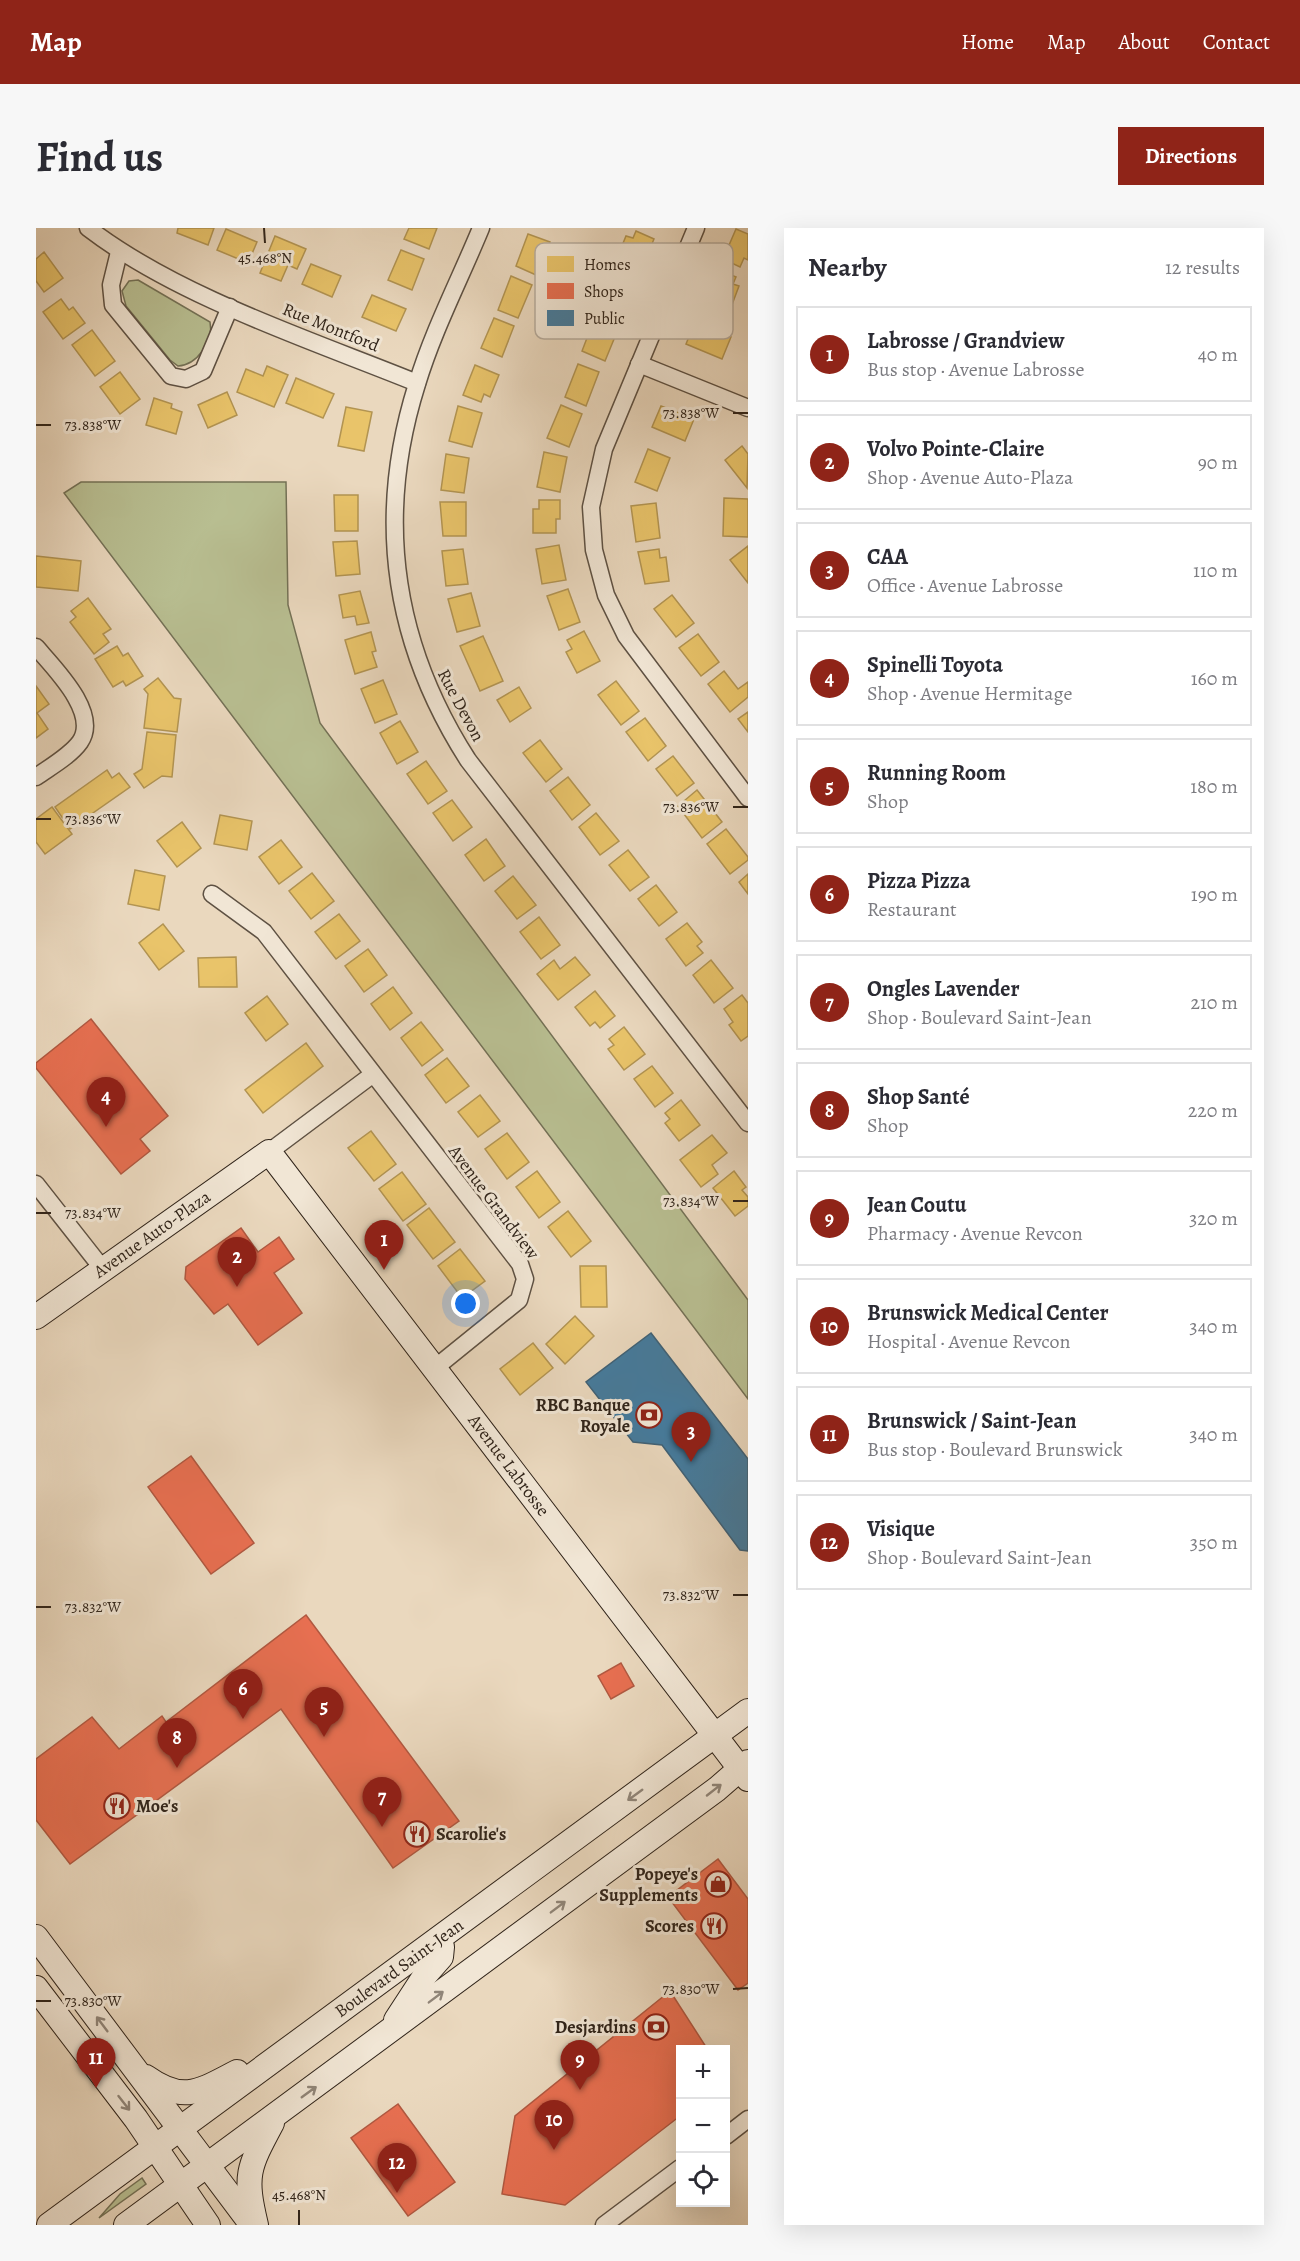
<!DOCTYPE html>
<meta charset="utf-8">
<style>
body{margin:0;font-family:Alegreya,serif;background:#f7f7f7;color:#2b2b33}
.controls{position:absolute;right:18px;bottom:18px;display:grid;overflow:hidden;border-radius:0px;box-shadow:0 6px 24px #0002}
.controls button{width:54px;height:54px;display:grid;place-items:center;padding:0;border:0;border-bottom:2px solid #e1e1e2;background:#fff;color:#2b2b33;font:30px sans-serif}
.you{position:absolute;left:430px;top:1076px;width:21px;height:21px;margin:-15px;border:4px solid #fff;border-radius:50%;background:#1a73e8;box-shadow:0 0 0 9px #1a73e833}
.badge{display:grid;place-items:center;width:39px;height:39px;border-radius:50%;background:#8f2418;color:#fff;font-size:20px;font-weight:700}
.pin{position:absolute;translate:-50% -50px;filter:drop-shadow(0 2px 3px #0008)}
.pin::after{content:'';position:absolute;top:32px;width:21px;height:18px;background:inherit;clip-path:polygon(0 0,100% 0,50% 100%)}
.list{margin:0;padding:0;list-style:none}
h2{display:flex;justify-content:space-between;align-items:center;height:78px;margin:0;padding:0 24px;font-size:26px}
h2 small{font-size:20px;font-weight:400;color:#7c7c81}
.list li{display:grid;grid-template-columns:39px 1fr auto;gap:18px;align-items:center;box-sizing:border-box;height:96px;margin:0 12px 12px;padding:0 12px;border:2px solid #e1e1e2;border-radius:0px}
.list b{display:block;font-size:22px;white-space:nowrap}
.list p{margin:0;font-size:20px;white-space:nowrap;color:#7c7c81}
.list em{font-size:20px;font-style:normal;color:#7c7c81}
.icon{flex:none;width:33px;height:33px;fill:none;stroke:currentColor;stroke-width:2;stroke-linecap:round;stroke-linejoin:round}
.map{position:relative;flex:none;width:712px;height:1997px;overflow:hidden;border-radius:0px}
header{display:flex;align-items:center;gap:36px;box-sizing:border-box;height:84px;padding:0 30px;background:#8f2418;color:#fff}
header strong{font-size:28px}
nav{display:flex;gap:33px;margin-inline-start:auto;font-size:21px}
.intro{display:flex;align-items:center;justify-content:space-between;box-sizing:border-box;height:144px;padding:0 36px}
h1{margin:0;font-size:42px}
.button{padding:15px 27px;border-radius:0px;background:#8f2418;color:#fff;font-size:21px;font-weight:700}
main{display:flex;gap:36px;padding:0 36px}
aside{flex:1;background:#fff;border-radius:0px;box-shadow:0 6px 24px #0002}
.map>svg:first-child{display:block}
.green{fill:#b8be91;stroke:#747156;stroke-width:1.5}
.homes{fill:#e9c46a;stroke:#b29452;stroke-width:1.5}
.shops{fill:#e76f51;stroke:#b05840;stroke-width:1.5}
.public{fill:#457b9d;stroke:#3f6176;stroke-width:1.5}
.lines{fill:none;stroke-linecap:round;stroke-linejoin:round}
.street-casing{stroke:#5e5143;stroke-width:19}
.secondary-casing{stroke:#30241a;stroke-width:26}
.street{stroke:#f1e6d5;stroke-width:16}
.secondary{stroke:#f1e6d5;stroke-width:24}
.oneway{stroke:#908578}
.ticks{fill:none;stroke:#30241a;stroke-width:2}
.labels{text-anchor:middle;stroke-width:6;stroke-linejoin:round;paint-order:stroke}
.street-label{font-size:18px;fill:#30241a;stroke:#f1e6d5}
.poi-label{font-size:18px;font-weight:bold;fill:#30241a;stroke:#f1e6d5;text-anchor:end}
.key{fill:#f1e6d5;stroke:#b7ac9d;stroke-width:1.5}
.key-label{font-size:16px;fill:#30241a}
.ticks-label{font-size:15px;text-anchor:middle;fill:#30241a;stroke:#f1e6d5;stroke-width:6;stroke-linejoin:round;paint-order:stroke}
</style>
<header>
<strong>Map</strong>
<nav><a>Home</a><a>Map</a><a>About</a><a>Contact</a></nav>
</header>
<div class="intro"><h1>Find us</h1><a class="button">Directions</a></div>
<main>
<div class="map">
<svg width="712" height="1997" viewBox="0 0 712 1997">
<rect width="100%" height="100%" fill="#ead8be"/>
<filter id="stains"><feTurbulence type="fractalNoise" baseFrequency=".00333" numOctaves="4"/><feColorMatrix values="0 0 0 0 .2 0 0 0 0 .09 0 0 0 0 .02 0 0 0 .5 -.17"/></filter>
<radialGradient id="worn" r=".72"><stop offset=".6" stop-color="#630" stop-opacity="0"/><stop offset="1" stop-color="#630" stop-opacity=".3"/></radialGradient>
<g class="green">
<path d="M102,52l72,42c4,19 -13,43 -32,44l-8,-6 -44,-54 -4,-15 7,-10z"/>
<polygon points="45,254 250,254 252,377 284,495 712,1072 712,1171 28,265"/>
<polygon points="106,1950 110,1956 63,1990 84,1966"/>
</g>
<g class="homes">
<polygon points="142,0 178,0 172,17 141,5"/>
<polygon points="373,0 401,0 393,21 368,11"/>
<polygon points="190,1 221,14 212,35 181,22"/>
<polygon points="700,1 712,6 712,32 708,30 704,39 687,31"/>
<polygon points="600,3 618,11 606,40 581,30 590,8 597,10"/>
<polygon points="492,6 514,14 500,47 480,38"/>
<polygon points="239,8 270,21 261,41 252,37 245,53 224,45"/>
<polygon points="365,22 388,31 376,62 352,52"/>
<polygon points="8,24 27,50 8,64 0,53 0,31"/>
<polygon points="275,36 305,48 296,69 266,56"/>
<polygon points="682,42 700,49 697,56 703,58 694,82 672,73"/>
<polygon points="475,48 496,57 482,90 462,82"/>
<polygon points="336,67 370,81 360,103 326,89"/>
<polygon points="25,71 33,82 37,79 49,95 27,111 7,84"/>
<polygon points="559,89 583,99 569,133 546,123"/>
<polygon points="458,90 478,98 466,129 445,120"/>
<polygon points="659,94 695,109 686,131 650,116"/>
<polygon points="56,102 79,133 59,148 36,117"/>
<polygon points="542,136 563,144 550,178 529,169"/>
<polygon points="439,137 463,147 454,169 448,166 445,174 427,167"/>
<polygon points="231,138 252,147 238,179 201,164 210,141 227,148"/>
<polygon points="84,144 104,171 84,186 64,159"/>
<polygon points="260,150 298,166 287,190 250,175"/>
<polygon points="191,164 201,187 172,200 162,177"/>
<polygon points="118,170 136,176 135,180 146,184 140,206 110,197"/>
<polygon points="525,177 546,186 533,219 511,210"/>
<polygon points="422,178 446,185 436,219 413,213"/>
<polygon points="625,178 658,191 649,213 616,199"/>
<polygon points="310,179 336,184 328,223 302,218"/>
<polygon points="706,218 712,226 711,260 689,232"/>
<polygon points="612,221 634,230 621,263 599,254"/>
<polygon points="508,224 531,229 524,264 501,259"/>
<polygon points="410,226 433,230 428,265 405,262"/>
<polygon points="298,267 322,267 322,303 299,303"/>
<polygon points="688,270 712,271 712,309 687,308"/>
<polygon points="503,272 524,272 524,291 520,291 520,305 497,305 497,281 503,281"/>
<polygon points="404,274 430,274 430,308 407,308"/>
<polygon points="620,275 624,310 600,314 595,278"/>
<polygon points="321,313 324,346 300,348 297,314"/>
<polygon points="523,317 530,352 506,356 500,321"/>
<polygon points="712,318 712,355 694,332"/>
<polygon points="427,321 432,356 410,358 406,323"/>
<polygon points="623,321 624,330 630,329 633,353 609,356 602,324"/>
<polygon points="0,328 45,333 42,363 0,359"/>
<polygon points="532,361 544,394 523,402 511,368"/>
<polygon points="324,363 333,395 321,397 319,388 307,390 303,367"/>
<polygon points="435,365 444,398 421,404 412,371"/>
<polygon points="636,367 658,395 640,409 618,381"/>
<polygon points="52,370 75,401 67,406 73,414 58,426 34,394 40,389 35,383"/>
<polygon points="548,403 564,433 541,445 530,424 536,421 531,412"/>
<polygon points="335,404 340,423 336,424 341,439 319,446 309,412"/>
<polygon points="662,406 683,434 665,448 643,420"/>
<polygon points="447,408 467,453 444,463 424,418"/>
<polygon points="81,418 87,428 92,425 107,448 90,458 87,453 77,459 59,431"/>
<polygon points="688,443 702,461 712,454 712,469 694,484 672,456"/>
<polygon points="122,450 138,470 145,471 141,504 108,500 112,466 108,461"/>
<polygon points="347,452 361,486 339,495 325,461"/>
<polygon points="580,453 603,483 585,497 562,467"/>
<polygon points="0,458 13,476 1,485 12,501 0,510"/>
<polygon points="483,459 495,480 474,494 461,472"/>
<polygon points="712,484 712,504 702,491"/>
<polygon points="609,490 630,518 612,533 590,504"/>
<polygon points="364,493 382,524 361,536 344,505"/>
<polygon points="111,504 140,507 136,549 126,548 108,560 98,546 106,541"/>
<polygon points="504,512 526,541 510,554 487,525"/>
<polygon points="637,528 658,555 641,568 620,541"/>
<polygon points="390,533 411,563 392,576 371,546"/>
<polygon points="71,542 76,550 83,545 94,559 34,601 19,579"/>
<polygon points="532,549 554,577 536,592 514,563"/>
<polygon points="661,562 686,594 666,610 642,578"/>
<polygon points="416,572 436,599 417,613 397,585"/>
<polygon points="16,579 36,606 9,626 0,614 0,591"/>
<polygon points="560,585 583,613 564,627 543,599"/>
<polygon points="184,587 216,593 211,622 178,616"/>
<polygon points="146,594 165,620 141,639 121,613"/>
<polygon points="690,601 712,629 712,632 694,646 671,616"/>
<polygon points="450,611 469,638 448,653 429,627"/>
<polygon points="245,612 266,639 243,656 223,629"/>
<polygon points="592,622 613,649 594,663 573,637"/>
<polygon points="99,642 129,648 123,682 92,676"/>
<polygon points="276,645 298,673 275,691 253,663"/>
<polygon points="712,646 712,666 703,654"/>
<polygon points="477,648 500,677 481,691 459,663"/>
<polygon points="620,657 641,684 623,698 602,671"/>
<polygon points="303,686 324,713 300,731 279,704"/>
<polygon points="503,689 524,717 505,731 484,704"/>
<polygon points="651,695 666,714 661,718 667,725 650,738 630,711"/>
<polygon points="127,696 148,723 123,742 103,715"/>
<polygon points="332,721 351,747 328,764 309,738"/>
<polygon points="200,729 201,759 163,759 162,730"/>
<polygon points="539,729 554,747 522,772 501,746 518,732 524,741"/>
<polygon points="675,732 697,760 678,775 657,747"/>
<polygon points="357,759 376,785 354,802 335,776"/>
<polygon points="559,763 579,788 564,800 559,794 554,798 539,779"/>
<polygon points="706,767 712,775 712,808 705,813 693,797 697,794 688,781"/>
<polygon points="231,768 252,796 230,813 209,785"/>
<polygon points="385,794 407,822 386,838 365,810"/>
<polygon points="588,799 609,826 588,842 572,821 578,817 573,811"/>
<polygon points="270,815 287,838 227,885 209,862"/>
<polygon points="411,830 433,858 410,875 389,847"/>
<polygon points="616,838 637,865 619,879 598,851"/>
<polygon points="444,867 464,893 442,909 422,884"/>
<polygon points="645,872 664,897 643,913 629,895 634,891 629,885"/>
<polygon points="335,903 360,936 338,953 312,920"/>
<polygon points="471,905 493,934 471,951 449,921"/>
<polygon points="676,907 691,925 676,937 682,946 665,959 644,932"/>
<polygon points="501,943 524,974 503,990 480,959"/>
<polygon points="698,943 710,959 706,962 712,969 712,978 699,988 677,960"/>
<polygon points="366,944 390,976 367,993 343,961"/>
<polygon points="393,980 419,1014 397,1031 371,997"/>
<polygon points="532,983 555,1013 535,1029 512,999"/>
<polygon points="424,1021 449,1053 426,1070 402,1038"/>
<polygon points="544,1038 570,1038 571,1079 545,1079"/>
<polygon points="539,1088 558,1108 529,1136 510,1116"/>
<polygon points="497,1115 517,1140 484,1167 464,1141"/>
</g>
<g class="shops">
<polygon points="55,791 132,888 104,911 114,923 85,946 0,840 0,835"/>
<polygon points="205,1000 222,1024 243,1009 258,1031 238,1045 266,1085 222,1117 192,1076 178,1086 149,1051 150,1039"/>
<polygon points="155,1228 218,1315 175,1346 112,1259"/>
<polygon points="270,1387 423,1593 357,1640 245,1481 34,1636 0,1592 0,1531 56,1489 83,1521 126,1488 130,1494"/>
<polygon points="585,1435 598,1458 575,1471 562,1448"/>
<polygon points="682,1631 712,1671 712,1755 702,1762 632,1669"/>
<polygon points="634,1763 672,1822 644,1822 644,1888 529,1977 466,1966 479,1888"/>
<polygon points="362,1876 419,1954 372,1988 315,1910"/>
</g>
<polygon class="public" points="615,1105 712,1231 712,1323 704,1322 626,1217 597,1214 550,1154"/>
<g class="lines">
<g class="street-casing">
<g id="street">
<path d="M52,0c90,69 223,112 329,155"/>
<path d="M445,0c-21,51 -48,103 -64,156 -42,133 -24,259 51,376l280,363"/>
<polyline points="660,0 568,221 555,279 558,322 570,367 590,408 712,570"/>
<polyline points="83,24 75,57 77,77 135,148 150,151 167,143 194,79"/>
<polyline points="603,136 712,180"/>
<path d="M0,419c18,21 64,66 44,95 -10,14 -30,25 -44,35"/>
<polyline points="176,666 228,704 484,1036 489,1051 483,1072 399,1140"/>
<polyline points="233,924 336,847"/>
<polyline points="0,956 66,1040"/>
<polyline points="690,1908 712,1891"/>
<polyline points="568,1997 644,1940"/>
</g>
</g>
<g class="secondary-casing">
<g id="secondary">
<polyline points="0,1089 233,924 712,1551"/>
<polyline points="0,1709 216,1997"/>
<polyline points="0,1760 100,1891 172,1997"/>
<polyline points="360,1792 390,1746 405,1729 406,1719 402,1712"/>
<path d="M110,1849c38,27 54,14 91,-5"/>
<polyline points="13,1997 712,1483"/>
<polyline points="90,1997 681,1561 712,1534"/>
<path d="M220,1997c-12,-50 -8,-57 16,-102"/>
</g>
</g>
<use href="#street" class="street"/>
<use href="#secondary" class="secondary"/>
</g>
<defs><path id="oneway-shaft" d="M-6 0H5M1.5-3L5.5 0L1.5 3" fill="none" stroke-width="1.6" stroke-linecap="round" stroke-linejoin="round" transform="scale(1.5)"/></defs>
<g class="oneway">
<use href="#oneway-shaft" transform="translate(678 1562) rotate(-38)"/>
<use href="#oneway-shaft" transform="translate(599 1567) rotate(144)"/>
<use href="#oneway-shaft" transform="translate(522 1679) rotate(-37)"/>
<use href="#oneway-shaft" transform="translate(400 1769) rotate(-37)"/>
<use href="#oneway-shaft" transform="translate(66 1796) rotate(-127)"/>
<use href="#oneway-shaft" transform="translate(273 1864) rotate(-36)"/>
<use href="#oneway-shaft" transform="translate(88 1875) rotate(52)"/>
</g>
<path class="ticks" d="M228,0l1,15M697,185h15M0,197h15M697,579h15M0,591h15M697,973h15M0,985h15M697,1367h15M0,1379h15M697,1761l15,-1M0,1773h15M263,1982v15"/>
<defs>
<g id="bank-ring" transform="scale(1.35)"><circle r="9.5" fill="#f1e6d5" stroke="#8f2418" stroke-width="1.5"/><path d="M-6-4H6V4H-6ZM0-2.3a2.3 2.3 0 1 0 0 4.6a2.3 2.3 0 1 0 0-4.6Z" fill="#8f2418"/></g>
<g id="restaurant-ring" transform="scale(1.35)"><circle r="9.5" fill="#f1e6d5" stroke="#8f2418" stroke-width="1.5"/><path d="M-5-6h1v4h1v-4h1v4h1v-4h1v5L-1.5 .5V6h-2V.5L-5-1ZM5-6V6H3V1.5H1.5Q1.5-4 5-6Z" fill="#8f2418"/></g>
<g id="shop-ring" transform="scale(1.35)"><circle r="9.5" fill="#f1e6d5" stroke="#8f2418" stroke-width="1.5"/><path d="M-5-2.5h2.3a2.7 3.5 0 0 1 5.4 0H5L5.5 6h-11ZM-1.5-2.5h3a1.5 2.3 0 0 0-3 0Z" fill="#8f2418"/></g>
</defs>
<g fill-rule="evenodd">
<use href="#bank-ring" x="613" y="1187"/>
<use href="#restaurant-ring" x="81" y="1578"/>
<use href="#restaurant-ring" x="381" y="1606"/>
<use href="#shop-ring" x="682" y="1656"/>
<use href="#restaurant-ring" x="678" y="1698"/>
<use href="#bank-ring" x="620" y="1799"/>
</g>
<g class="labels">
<g class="street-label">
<text transform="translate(295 99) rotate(22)" y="6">Rue Montford</text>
<text transform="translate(425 477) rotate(62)" y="6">Rue Devon</text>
<text transform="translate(458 974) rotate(53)" y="6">Avenue Grandview</text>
<text transform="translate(116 1006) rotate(-35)" y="6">Avenue Auto-Plaza</text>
<text transform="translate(473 1237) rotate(53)" y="6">Avenue Labrosse</text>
<text transform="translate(363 1740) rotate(-36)" y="6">Boulevard Saint-Jean</text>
</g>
<g class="poi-label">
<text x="594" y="1183">RBC Banque<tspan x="594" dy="21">Royale</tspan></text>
<text x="100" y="1584" text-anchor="start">Moe's</text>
<text x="400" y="1612" text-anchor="start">Scarolie's</text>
<text x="662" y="1652">Popeye's<tspan x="662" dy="21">Supplements</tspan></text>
<text x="658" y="1704">Scores</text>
<text x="600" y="1805">Desjardins</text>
</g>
</g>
<rect x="499" y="15" width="198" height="96" rx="9" class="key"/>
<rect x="511" y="28" width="27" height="16" fill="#e9c46a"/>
<rect x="511" y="55" width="27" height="16" fill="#e76f51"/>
<rect x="511" y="82" width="27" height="16" fill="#457b9d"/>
<g class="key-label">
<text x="548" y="42">Homes</text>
<text x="548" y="69">Shops</text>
<text x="548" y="96">Public</text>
</g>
<g class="ticks-label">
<text x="229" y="35">45.468°N</text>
<text x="655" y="190">73.838°W</text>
<text x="57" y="202">73.838°W</text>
<text x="655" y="584">73.836°W</text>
<text x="57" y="596">73.836°W</text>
<text x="655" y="978">73.834°W</text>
<text x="57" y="990">73.834°W</text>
<text x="655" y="1372">73.832°W</text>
<text x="57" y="1384">73.832°W</text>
<text x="655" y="1766">73.830°W</text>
<text x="57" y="1778">73.830°W</text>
<text x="263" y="1972">45.468°N</text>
</g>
<rect width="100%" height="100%" filter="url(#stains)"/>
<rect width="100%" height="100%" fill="url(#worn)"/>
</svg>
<div class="controls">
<button>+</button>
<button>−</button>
<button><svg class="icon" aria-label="locate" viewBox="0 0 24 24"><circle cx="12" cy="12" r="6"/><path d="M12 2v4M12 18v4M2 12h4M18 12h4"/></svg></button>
</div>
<div class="you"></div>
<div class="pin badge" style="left:348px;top:1042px">1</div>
<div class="pin badge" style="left:201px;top:1059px">2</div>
<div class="pin badge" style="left:655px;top:1234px">3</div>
<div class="pin badge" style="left:70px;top:899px">4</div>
<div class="pin badge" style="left:288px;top:1509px">5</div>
<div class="pin badge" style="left:207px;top:1491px">6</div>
<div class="pin badge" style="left:346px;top:1599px">7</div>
<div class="pin badge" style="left:141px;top:1540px">8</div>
<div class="pin badge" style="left:544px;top:1862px">9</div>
<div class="pin badge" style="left:518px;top:1922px">10</div>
<div class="pin badge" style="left:60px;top:1860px">11</div>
<div class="pin badge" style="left:361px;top:1965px">12</div>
</div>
<aside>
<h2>Nearby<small>12 results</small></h2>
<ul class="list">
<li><span class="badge">1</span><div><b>Labrosse / Grandview</b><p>Bus stop · Avenue Labrosse</p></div><em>40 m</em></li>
<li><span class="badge">2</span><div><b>Volvo Pointe-Claire</b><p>Shop · Avenue Auto-Plaza</p></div><em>90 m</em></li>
<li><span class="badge">3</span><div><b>CAA</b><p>Office · Avenue Labrosse</p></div><em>110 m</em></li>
<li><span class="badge">4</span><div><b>Spinelli Toyota</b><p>Shop · Avenue Hermitage</p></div><em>160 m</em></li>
<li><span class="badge">5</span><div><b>Running Room</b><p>Shop</p></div><em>180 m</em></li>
<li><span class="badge">6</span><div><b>Pizza Pizza</b><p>Restaurant</p></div><em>190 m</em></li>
<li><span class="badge">7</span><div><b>Ongles Lavender</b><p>Shop · Boulevard Saint-Jean</p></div><em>210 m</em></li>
<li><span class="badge">8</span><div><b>Shop Santé</b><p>Shop</p></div><em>220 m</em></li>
<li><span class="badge">9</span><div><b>Jean Coutu</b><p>Pharmacy · Avenue Revcon</p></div><em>320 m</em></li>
<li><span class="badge">10</span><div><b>Brunswick Medical Center</b><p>Hospital · Avenue Revcon</p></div><em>340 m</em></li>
<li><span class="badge">11</span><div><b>Brunswick / Saint-Jean</b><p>Bus stop · Boulevard Brunswick</p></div><em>340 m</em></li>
<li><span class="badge">12</span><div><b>Visique</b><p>Shop · Boulevard Saint-Jean</p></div><em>350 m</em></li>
</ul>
</aside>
</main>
